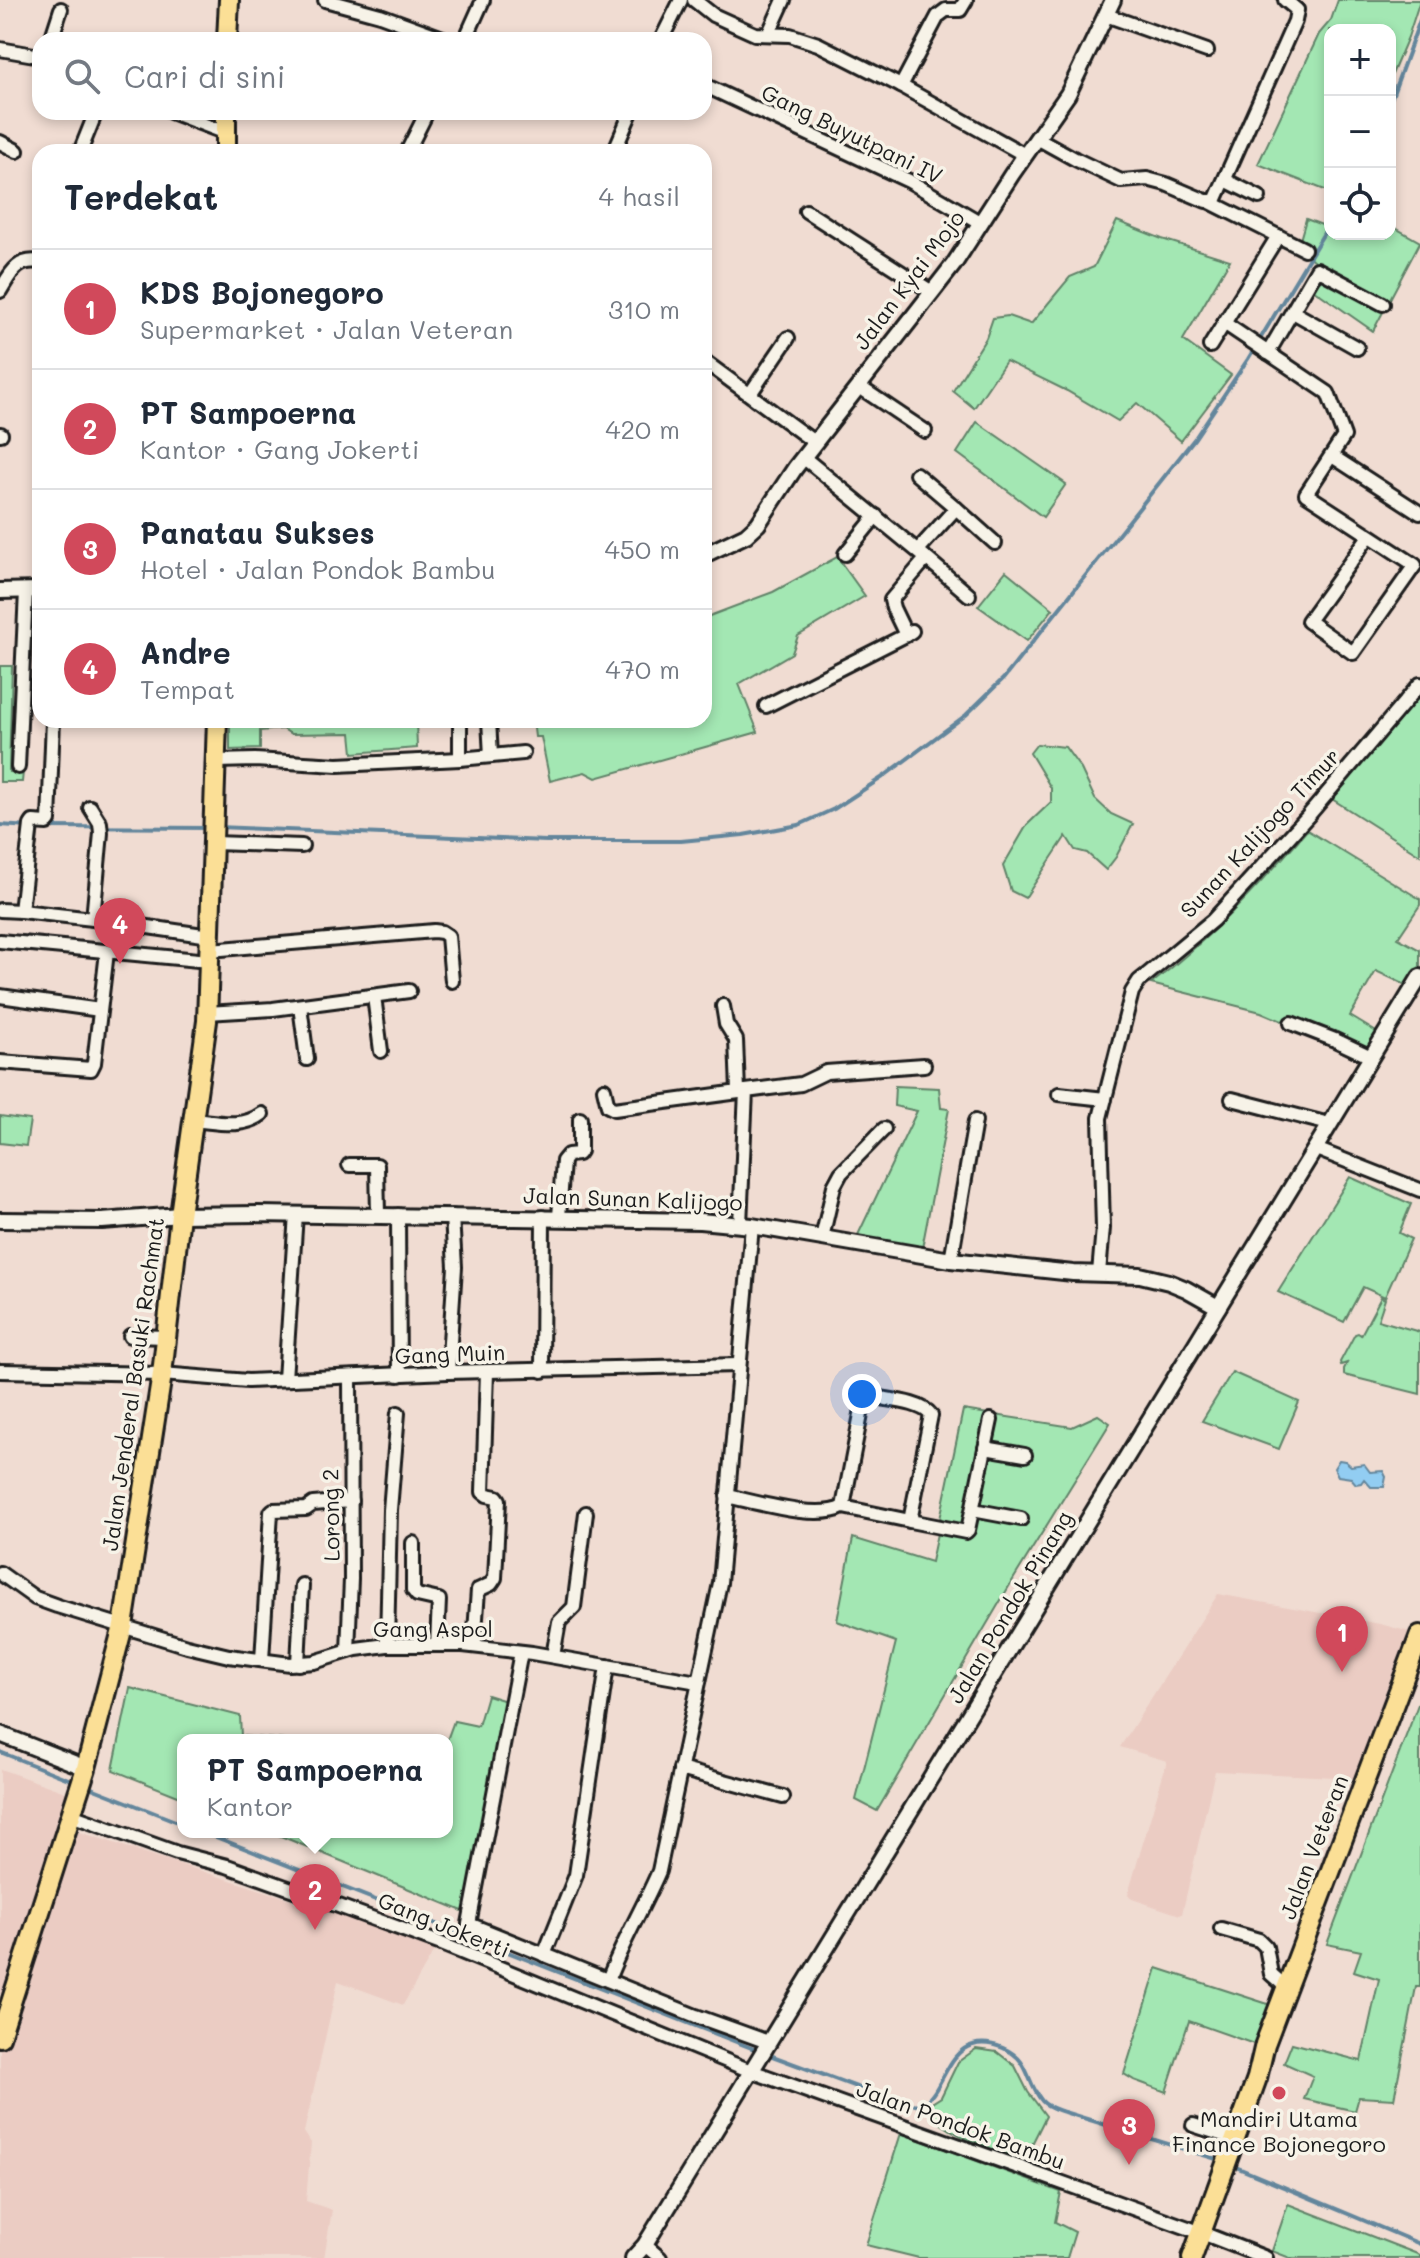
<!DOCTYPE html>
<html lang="id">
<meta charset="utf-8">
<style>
body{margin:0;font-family:Mali,sans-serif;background:#f2f2f3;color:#1f2937}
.controls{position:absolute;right:24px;top:24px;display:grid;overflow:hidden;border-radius:16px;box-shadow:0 4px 12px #0003}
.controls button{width:72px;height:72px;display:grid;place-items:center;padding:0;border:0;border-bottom:2px solid #e0e1e3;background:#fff;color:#1f2937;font:40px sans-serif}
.you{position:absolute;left:862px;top:1394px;width:28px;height:28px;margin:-20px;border:6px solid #fff;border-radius:50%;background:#1a73e8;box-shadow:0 0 0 12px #1a73e833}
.badge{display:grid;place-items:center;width:52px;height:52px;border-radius:50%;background:#d1495b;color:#fff;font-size:26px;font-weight:700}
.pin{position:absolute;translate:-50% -66px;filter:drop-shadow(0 2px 4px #0008)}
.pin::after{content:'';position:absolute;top:42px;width:28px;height:24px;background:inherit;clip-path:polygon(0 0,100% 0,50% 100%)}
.popup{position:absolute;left:177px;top:1734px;width:276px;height:104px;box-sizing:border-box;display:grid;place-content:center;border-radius:16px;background:#fff;filter:drop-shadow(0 2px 6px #0005);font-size:26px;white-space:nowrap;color:#747a83}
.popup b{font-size:30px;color:#1f2937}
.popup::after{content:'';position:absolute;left:50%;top:100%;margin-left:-16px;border:16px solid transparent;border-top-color:#fff}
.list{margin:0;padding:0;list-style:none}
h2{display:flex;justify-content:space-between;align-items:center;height:104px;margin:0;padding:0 32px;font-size:34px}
h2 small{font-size:26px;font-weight:400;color:#747a83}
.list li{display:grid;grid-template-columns:52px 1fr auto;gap:24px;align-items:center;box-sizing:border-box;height:120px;padding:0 32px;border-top:2px solid #e0e1e3}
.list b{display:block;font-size:30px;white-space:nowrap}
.list p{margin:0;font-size:26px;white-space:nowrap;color:#747a83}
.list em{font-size:26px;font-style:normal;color:#747a83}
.icon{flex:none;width:44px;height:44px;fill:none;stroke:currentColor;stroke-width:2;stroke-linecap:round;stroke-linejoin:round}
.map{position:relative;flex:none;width:1420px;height:2258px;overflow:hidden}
.search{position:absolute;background:#fff;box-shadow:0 4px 12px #0003;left:32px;top:32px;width:680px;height:88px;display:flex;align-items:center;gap:20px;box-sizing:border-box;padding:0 28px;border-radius:24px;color:#747a83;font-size:30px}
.panel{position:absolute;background:#fff;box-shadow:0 4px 12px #0003;left:32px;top:144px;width:680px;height:584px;border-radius:24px}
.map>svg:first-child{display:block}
.built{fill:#ebccc3}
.green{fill:#a3e7b3;stroke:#608268;stroke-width:2}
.water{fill:#92cdf2;stroke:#63869c;stroke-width:2}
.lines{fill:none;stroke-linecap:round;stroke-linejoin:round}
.stream{stroke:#63869c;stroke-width:4}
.minor-casing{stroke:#1c1c1c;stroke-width:18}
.tertiary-casing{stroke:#1c1c1c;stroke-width:20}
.primary-casing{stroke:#1c1c1c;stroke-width:24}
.minor{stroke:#f7f3e8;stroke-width:12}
.tertiary{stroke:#f7f3e8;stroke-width:14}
.primary{stroke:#fbdf96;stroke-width:18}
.poi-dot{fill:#d1495b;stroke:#f7f3e8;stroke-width:3}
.labels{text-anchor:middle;stroke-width:7;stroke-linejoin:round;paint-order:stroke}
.street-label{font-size:22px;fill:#1c1c1c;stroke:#f7f3e8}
.poi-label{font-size:22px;fill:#1c1c1c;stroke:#f7f3e8}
</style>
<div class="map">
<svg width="1420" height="2258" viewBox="0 0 1420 2258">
<rect width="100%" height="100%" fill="#f0dcd2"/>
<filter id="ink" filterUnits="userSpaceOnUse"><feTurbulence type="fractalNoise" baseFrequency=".0125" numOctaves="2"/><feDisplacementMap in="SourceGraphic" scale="16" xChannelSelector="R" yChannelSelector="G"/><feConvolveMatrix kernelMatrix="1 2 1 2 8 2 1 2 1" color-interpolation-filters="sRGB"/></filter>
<g filter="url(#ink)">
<g class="built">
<polygon points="1218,1594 1380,1624 1410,1632 1354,1778 1215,1771 1182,1914 1180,1915 1132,1899 1128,1894 1167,1761 1120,1747"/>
<polygon points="0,1769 71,1794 67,1828 437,1946 403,2005 338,1981 304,2132 311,2143 306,2201 332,2210 324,2258 0,2258 0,2034 12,1998 0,1994"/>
</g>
<g class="green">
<polygon points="1338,0 1420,0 1408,37 1390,79 1390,30 1330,30 1330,192 1258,164 1319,34 1331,20"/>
<polygon points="1306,219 1330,228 1330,234 1390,234 1390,225 1420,242 1373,331 1304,283 1314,261 1298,247"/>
<polygon points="1117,221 1162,239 1230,260 1183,340 1231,375 1181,441 1137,403 1118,421 1067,391 1006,361 974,408 953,391 986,338 993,318 1008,316 1031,324 1070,277 1094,267"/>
<polygon points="977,422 1066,484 1043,517 957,453"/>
<polygon points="837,557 865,596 798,636 792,653 739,684 758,732 596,778 585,772 550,781 541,737 535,737 533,720 704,720 704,618 773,592"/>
<polygon points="1006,571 1053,609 1027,641 978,606"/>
<polygon points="0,666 12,666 9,772 23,772 22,782 0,782"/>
<polygon points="1420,694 1420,855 1332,799"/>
<polygon points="230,720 416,720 417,748 353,753 351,733 291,734 283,729 260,731 260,749 230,750"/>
<polygon points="1037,744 1065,747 1081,769 1095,799 1111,814 1133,824 1116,857 1106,870 1087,853 1075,850 1066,836 1025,898 1011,891 1003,866 1027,825 1051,802 1051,788 1030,753"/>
<path d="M1307,830l113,69v6l-22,33 22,12v16l-12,20 -32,-15 -26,45 28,17 -12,21 -30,-10 -75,-32 -110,-28c59,-45 108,-98 156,-154z"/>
<polygon points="895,1086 939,1088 941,1108 949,1109 922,1248 857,1237 917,1111 894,1106"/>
<polygon points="0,1116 30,1120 26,1146 0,1143"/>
<polygon points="1350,1177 1411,1204 1399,1233 1411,1239 1385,1297 1363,1287 1344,1322 1278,1292"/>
<polygon points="1381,1297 1385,1299 1378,1320 1420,1332 1420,1394 1344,1375 1344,1369 1347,1363 1341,1365 1340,1362 1355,1334 1358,1333 1361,1335"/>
<polygon points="1232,1372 1299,1402 1279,1449 1202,1421"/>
<polygon points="963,1410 1072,1427 1098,1415 1110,1423 1011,1583 877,1811 856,1800 896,1642 837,1621 853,1538 931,1562"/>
<polygon points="130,1688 240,1716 241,1736 285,1740 183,1740 183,1798 113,1770"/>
<polygon points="487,1695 506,1701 465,1912 271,1832 447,1832 447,1740 454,1721 478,1726"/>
<polygon points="1420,1699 1420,1987 1416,1987 1394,2099 1359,2097 1355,2111 1304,2099 1313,2076 1284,2063 1292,2043 1361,2061 1379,1979 1354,1971 1361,1951 1327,1944"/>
<polygon points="1157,1968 1271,2005 1259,2038 1254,2044 1189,2021 1166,2092 1134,2080 1124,2074"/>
<path d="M976,2049l21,3 18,14 13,26 18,24 -22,44c-35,-13 -75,-23 -100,-52l17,-11 17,-35z"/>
<polygon points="901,2133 1061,2192 1055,2222 1075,2232 1067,2258 919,2258 866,2245"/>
<polygon points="1288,2204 1420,2255 1420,2258 1290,2258 1272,2251"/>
</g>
<polygon class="water" points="1339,1460 1345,1461 1351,1466 1364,1464 1370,1472 1383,1471 1386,1477 1384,1487 1371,1487 1364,1479 1361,1483 1356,1484 1351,1478 1338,1476 1334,1468"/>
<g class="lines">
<g class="stream">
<polyline points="1390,102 1420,20"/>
<polyline points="0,825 30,827"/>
<polyline points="46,827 209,828"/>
<polyline points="218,827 546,841 681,841 743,835 799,825 834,809 883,777 966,715 1004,678 1195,438 1248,359 1330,223"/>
<polyline points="0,1752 76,1782"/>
<polyline points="84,1785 183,1824"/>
<polyline points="203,1832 759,2051"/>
<path d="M767,2054l130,48c8,1 17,4 24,2 20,-7 25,-53 52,-59 10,-3 20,-1 30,3 28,12 22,33 39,53 5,6 14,8 22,11l159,49"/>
<polyline points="1231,2165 1420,2244"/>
</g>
<g class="minor-casing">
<g id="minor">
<polyline points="325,0 380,15 448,40"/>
<polyline points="694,0 713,15 755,34 790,35 818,44 901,86 1025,155"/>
<polyline points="1106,15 1207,51"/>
<polyline points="769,33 784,0"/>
<polyline points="51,40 61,9"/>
<polyline points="465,40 483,0"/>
<polyline points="661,40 681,0"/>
<polyline points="0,49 40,56"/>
<polyline points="704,85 909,181 981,223"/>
<polyline points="901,86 938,16 946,10 960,10 966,0"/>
<polyline points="171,112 226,133"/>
<polyline points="1037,138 1075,159 1121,181 1147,179 1166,184 1206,201 1215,201 1295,21 1297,10 1285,0"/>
<polyline points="0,142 17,151"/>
<polyline points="80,152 96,112"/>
<polyline points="407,152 427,112"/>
<polyline points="614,152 631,112"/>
<polyline points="1225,180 1259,197"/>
<polyline points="1210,202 1304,249"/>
<polyline points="806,211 932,292"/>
<path d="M0,291c11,-18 17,-33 40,-29"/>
<polyline points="1293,312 1357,348"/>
<polyline points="1224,323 1328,393 1344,436 1306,494 1415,565 1353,653 1308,621 1369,536"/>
<polyline points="1210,346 1278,236"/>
<polyline points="1268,353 1317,269 1383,304"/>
<polyline points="704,361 814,442"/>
<polyline points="858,386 925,431"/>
<polyline points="750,394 788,338"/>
<polyline points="0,434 1,434"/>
<polyline points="1332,456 1420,513"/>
<polyline points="803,457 925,557 925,560 891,600 893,608 906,635 912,631"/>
<polyline points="916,474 956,508"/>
<polyline points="918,550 956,508 995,543"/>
<polyline points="845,554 876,516"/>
<polyline points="926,558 969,595"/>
<polyline points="766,706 906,635"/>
<polyline points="53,720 49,821 47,823 33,822 31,825 21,911 93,919 210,936"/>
<polyline points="460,720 460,759"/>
<polyline points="489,720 491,756"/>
<polyline points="217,761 255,760 338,765 460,759 523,753"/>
<polyline points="18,767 26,591"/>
<polyline points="90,807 100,823 101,833 93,919"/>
<polyline points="214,843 302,846"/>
<polyline points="0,910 21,911"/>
<polyline points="0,941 209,961"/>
<polyline points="210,950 434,931 442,932 448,936 452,981"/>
<polyline points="0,996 100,1010"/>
<polyline points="374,996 381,1051"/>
<polyline points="300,1006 307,1059"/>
<polyline points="723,1006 726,1024 736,1040 738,1091"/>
<polyline points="207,1013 273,1009 409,991"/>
<polyline points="1291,1023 1335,1040 1371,1057"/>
<polyline points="0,1062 91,1069 94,1063 107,952"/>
<polyline points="604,1089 608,1106 614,1109 746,1091"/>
<polyline points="1059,1094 1105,1099"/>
<polyline points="1232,1099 1329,1124"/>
<path d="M193,1120c24,2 49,9 69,-6"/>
<polyline points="1316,1149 1420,1190"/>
<polyline points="349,1165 377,1165 378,1215"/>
<polyline points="398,1215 399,1375"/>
<polyline points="559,1217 563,1161 568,1155 578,1154 580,1151 580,1119"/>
<polyline points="740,1224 746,1091 801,1084 826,1072 924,1065"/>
<polyline points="822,1238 834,1186 841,1173 884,1129"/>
<polyline points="951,1260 975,1121"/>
<polyline points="1099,1273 1103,1228 1100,1118 1132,992 1139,981 1149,973 1213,920 1308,816 1420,684"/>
<polyline points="130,1336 168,1337"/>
<polyline points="0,1371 162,1374 248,1381 448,1372 738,1365"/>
<polyline points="542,1371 543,1217"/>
<polyline points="448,1372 455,1267 452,1216"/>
<polyline points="285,1379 296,1214"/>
<polyline points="985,1448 1025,1455"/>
<path d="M727,1496c29,6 90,25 116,11l21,-108 5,-3c17,4 52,5 62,19l-21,106 -67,-14"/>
<polyline points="973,1510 1021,1519"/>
<polyline points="910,1521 966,1532 968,1530 991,1420"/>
<polyline points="413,1543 413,1590 417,1595 439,1600 437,1645"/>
<polyline points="0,1573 35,1598 57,1606 187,1646 229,1656 290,1664 314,1662 356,1649 387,1645 463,1645 532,1653 698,1682"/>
<polyline points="387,1645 390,1510 398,1413"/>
<polyline points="474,1646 478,1590 491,1584 495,1578 499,1500 497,1497 487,1495 483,1492 487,1372"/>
<polyline points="348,1651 351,1579 350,1377"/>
<polyline points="521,1652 469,1924 696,2016 768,2042"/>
<polyline points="553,1656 559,1622 574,1607 586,1513"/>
<polyline points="262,1660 271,1512 273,1510 306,1509 313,1504 351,1501"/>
<polyline points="298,1664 302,1585"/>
<polyline points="680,1769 783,1797"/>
<polyline points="71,1815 177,1853 227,1866 336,1905 439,1943 751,2071 1202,2233 1266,2258"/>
<polyline points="1221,1929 1259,1940 1266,1947 1271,1974 1287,1988"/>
<polyline points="544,1955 576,1875 607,1666"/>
<path d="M608,1980c14,-37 35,-72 51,-109l61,-288 32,-357"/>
<polyline points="1193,2125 1236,2139"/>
<polyline points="645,2245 660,2258"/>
</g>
</g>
<g class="tertiary-casing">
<g id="tertiary">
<polyline points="704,555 746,535 758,524 795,468 954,264 1012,174 1068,94 1113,0"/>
<polyline points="0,591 40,590"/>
<polyline points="0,1220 102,1221 180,1215 258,1214 700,1221 752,1226 951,1260 1073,1273 1140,1275 1169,1282 1186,1289 1218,1307"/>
<polyline points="0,1734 86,1768"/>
<polyline points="633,2258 645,2245 1420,977"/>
</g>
</g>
<g class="primary-casing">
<g id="primary">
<polyline points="227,40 229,0"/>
<polyline points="226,152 226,112"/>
<polyline points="0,2037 86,1768 123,1626 162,1374 180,1215 207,1021 217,720"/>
<polyline points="1192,2258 1257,2078 1265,2044 1420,1635"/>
</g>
</g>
<use href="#minor" class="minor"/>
<use href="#tertiary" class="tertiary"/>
<use href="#primary" class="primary"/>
</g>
</g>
<circle class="poi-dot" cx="1279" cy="2093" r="8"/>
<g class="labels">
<g class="street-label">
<text transform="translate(852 134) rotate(26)" y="8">Gang Buyutpani IV</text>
<text transform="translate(909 280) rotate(-53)" y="8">Jalan Kyai Mojo</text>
<text transform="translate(1260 833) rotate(-47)" y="8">Sunan Kalijogo Timur</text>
<text transform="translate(633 1199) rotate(2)" y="8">Jalan Sunan Kalijogo</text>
<text transform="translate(450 1354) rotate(-2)" y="8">Gang Muin</text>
<text transform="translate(133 1384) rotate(-82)" y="8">Jalan Jenderal Basuki Rachmat</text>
<text transform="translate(331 1515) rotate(-91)" y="8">Lorong 2</text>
<text transform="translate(1010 1607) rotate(-59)" y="8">Jalan Pondok Pinang</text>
<text x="433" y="1637">Gang Aspol</text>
<text transform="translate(1314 1847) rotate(-69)" y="8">Jalan Veteran</text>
<text transform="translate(444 1925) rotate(22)" y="8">Gang Jokerti</text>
<text transform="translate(961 2125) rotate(20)" y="8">Jalan Pondok Bambu</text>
</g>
<g class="poi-label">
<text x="1279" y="2127">Mandiri Utama<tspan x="1279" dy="25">Finance Bojonegoro</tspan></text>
</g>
</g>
</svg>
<div class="controls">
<button>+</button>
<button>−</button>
<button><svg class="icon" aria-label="locate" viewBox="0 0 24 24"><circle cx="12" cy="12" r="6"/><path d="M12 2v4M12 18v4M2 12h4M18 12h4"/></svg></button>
</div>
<div class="you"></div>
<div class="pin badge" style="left:1342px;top:1672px">1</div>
<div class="pin badge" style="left:315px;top:1930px">2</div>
<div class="popup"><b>PT Sampoerna</b>Kantor</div>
<div class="pin badge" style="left:1129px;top:2165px">3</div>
<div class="pin badge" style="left:120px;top:964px">4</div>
<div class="search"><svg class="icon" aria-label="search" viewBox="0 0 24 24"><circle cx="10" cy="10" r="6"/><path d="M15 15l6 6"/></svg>Cari di sini</div>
<section class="panel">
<h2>Terdekat<small>4 hasil</small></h2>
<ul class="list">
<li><span class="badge">1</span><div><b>KDS Bojonegoro</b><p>Supermarket · Jalan Veteran</p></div><em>310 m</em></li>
<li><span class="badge">2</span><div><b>PT Sampoerna</b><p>Kantor · Gang Jokerti</p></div><em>420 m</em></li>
<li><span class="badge">3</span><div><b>Panatau Sukses</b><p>Hotel · Jalan Pondok Bambu</p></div><em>450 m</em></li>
<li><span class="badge">4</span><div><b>Andre</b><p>Tempat</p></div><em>470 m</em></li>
</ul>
</section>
</div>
